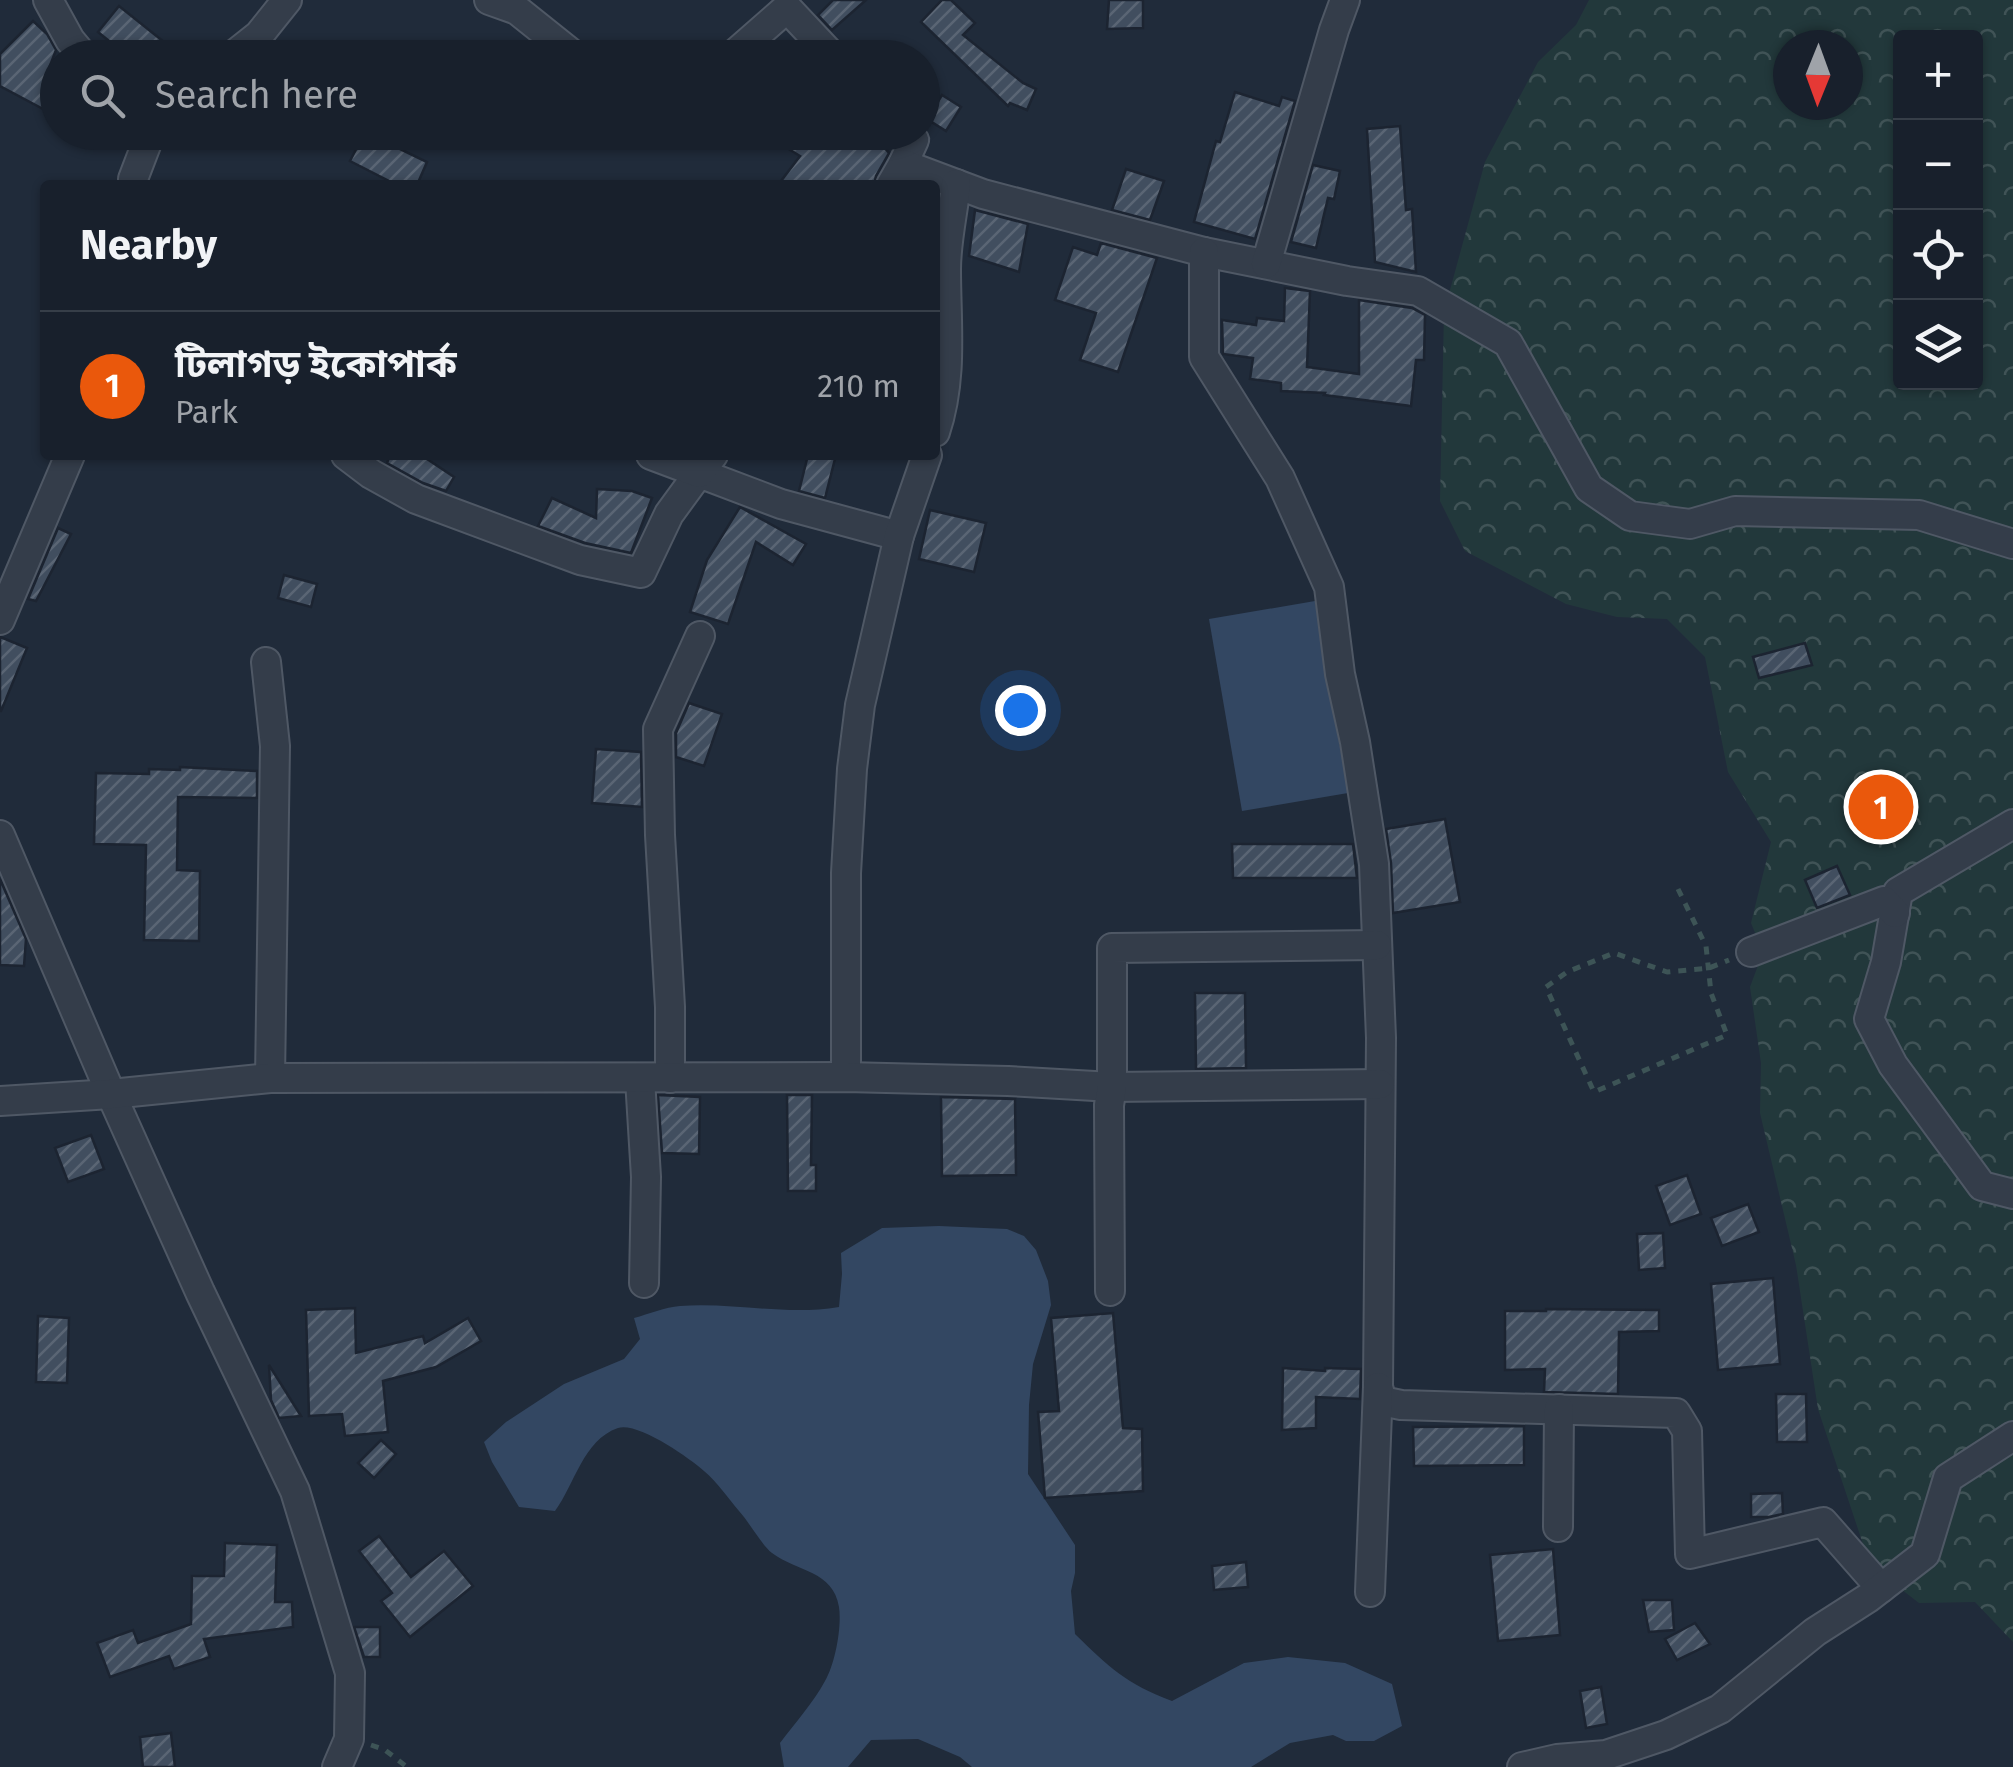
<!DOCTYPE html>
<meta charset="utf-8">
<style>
body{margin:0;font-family:"Fira Sans","Noto Sans Bengali",sans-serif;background:#252d38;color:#f1f3f6}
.controls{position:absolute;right:30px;top:30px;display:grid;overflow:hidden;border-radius:10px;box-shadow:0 2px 8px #0004}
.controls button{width:90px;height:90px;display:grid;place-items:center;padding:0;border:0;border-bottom:2px solid #363e48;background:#18202c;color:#f1f3f6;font:50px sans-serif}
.compass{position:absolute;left:1773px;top:30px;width:90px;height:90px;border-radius:50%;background:#18202c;box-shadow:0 2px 8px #0004;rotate:181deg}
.you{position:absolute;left:1020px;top:710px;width:35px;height:35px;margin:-25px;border:8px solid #fff;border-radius:50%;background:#1a73e8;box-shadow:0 0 0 15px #1a73e833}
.badge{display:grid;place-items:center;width:65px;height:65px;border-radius:50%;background:#ea580c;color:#fff;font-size:32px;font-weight:700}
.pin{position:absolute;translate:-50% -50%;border:5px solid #fff;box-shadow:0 2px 10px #0006}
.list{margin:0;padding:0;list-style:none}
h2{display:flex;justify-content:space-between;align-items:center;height:130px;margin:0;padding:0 40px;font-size:42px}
h2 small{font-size:32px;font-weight:400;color:#9fa3a9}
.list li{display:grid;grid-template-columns:65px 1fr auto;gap:30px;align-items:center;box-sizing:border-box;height:150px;padding:0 40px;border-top:2px solid #363e48}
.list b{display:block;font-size:38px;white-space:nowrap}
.list p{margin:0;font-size:32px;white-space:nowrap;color:#9fa3a9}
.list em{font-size:32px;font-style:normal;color:#9fa3a9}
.icon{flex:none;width:55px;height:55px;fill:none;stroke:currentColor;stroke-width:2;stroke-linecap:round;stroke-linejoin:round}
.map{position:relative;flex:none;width:2013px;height:1767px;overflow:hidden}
.search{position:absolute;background:#18202c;box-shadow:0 2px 8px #0004;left:40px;top:40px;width:900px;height:110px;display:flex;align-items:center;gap:25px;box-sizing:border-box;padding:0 35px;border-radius:55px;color:#9fa3a9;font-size:38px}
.panel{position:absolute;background:#18202c;box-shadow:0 2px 8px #0004;left:40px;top:180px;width:900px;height:280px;border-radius:10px}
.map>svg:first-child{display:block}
.park{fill:url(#park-crowns);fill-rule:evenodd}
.water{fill:#334762}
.building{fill:url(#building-hatch);stroke:#1c2431;stroke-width:2.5}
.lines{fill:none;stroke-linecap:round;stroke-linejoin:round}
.minor-casing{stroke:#4f5865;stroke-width:32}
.path{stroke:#3d5456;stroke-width:5;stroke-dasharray:8 8;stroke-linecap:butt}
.minor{stroke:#343d4a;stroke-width:28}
</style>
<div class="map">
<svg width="2013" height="1767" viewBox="0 0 2013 1767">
<defs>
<pattern id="park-crowns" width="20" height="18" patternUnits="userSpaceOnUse" patternTransform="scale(2.5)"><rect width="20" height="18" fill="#22383b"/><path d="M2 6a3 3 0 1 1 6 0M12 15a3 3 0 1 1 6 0" fill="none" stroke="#405356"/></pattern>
<pattern id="building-hatch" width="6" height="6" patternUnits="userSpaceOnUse" patternTransform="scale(2.5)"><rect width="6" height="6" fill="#414e5f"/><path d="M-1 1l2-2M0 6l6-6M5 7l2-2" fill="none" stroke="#5a6574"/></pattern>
</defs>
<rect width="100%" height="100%" fill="#202b3a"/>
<path class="park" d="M1589,0h424v1642l-38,-40 -56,1 -49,-38 -52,-156 -22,-144 -36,-152 1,-50 -11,-76 13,-35 -12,-29 20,-81 -43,-70 -23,-115 -38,-38 -50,-2 -51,-13 -101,-53 -25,-50 4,-189 41,-150 53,-100 38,-37zM1900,38h76v344h-76zM1788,45h60v60h-60z"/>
<g class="water">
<polygon points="1315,601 1348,793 1242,811 1209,619"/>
<path d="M939,1226l68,3 17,7 12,14 12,31 3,24 -18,59 -4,41 -1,69 47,71v28l-4,18 4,43c34,33 51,50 97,67l72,-38 44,-6 57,6 47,21 10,42 -28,15h-28l-13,-6 -43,8 -39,24h-279l-12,-10 -42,-18 -47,1 -23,27h-64l-4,-24c15,-20 33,-40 45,-62 10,-17 17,-54 14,-74 -6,-37 -42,-35 -67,-54 -11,-9 -23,-31 -33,-42 -11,-13 -22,-29 -35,-40 -16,-14 -66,-49 -86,-43 -35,12 -43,56 -63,83l-36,-4 -27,-45 -8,-20 22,-20 58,-38 60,-25 16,-20 -6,-21c15,-4 31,-11 46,-12 53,-4 106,10 159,1l3,-33 -1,-21 41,-25z"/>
</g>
<g class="building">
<polygon points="833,0 866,0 832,30 818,15"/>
<polygon points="942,0 951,0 975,23 963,35 1023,83 1036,89 1027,110 1010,103 1008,106 921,22"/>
<polygon points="1109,0 1143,0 1143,28 1107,29"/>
<polygon points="119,6 184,58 130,58 98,32"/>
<polygon points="33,21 47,34 56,50 43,84 45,85 45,110 0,86 0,54"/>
<polygon points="1235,92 1279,106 1282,97 1295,101 1255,239 1194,222 1216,141 1220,142"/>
<polygon points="942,95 961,107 946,131 927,119"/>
<polygon points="1400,126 1406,210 1412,209 1416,272 1375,262 1367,129"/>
<polygon points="365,132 427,162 417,185 397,185 350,161"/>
<polygon points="761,132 871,132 889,153 876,176 874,185 778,185 800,156"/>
<polygon points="1313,165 1340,171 1334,199 1328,198 1316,248 1291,242"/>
<polygon points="1126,169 1164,181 1150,220 1112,210"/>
<polygon points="975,210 1028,224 1019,272 969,256"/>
<polygon points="1101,243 1157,258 1118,372 1080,360 1096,313 1055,300 1073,247 1097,255"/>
<polygon points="1285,288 1310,291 1307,367 1359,374 1359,300 1412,308 1425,315 1424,360 1416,360 1411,406 1324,395 1325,393 1281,391 1281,383 1250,379 1253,358 1223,354 1222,320 1256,325 1257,318 1284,321"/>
<polygon points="390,455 421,455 454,477 446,491 423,483 387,463"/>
<polygon points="808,455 836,455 825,498 799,491"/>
<polygon points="597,489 632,491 652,498 631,553 585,543 538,526 552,498 596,518"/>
<polygon points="740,507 806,544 793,565 756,542 728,624 690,612 707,560"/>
<polygon points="930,510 986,523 974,572 919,559"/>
<polygon points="58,528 71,534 36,601 28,599"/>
<polygon points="284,575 317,584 311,607 278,598"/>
<polygon points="0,637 27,648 1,711 0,711"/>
<polygon points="1805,643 1812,665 1759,678 1753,657"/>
<polygon points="689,703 722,714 704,766 676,757 676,733"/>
<polygon points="596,749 641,752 642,807 592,803"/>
<polygon points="180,767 257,771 257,798 178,797 177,870 200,871 199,941 144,940 146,845 94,844 96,773 149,774 149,769 180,770"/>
<polygon points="1445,819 1460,902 1393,913 1391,863 1386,829"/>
<polygon points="1232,844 1353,844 1357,878 1233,878"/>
<polygon points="1837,866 1850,895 1817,908 1805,880"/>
<polygon points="0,879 26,939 24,966 0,965"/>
<polygon points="1195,993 1245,993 1246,1068 1196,1069"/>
<polygon points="658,1095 700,1097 699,1154 662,1153"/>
<polygon points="787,1095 812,1095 811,1165 816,1165 816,1191 788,1191"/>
<polygon points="941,1097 1015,1099 1016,1175 942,1176"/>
<polygon points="91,1135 104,1169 68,1182 55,1148"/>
<polygon points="1687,1175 1701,1214 1670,1225 1656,1186"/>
<polygon points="1748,1204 1759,1232 1722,1246 1711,1218"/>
<polygon points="1663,1233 1665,1268 1639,1270 1637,1234"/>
<polygon points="1773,1278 1780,1364 1718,1370 1711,1284"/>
<polygon points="355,1308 356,1353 423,1336 425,1343 468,1318 481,1341 436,1367 383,1381 388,1432 345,1436 342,1414 309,1416 306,1310"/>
<polygon points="1546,1309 1659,1310 1659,1331 1619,1332 1618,1394 1544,1392 1545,1369 1505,1370 1505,1311 1546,1311"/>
<polygon points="1113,1313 1123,1428 1142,1429 1143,1491 1045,1498 1038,1412 1059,1411 1051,1318"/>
<polygon points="38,1316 69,1318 67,1383 36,1382"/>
<polygon points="269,1365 301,1416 279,1418 271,1400"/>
<polygon points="1283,1368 1325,1371 1325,1368 1361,1369 1360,1399 1316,1397 1316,1428 1282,1430"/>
<polygon points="1776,1394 1806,1394 1807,1442 1777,1442"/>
<polygon points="1524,1426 1524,1465 1414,1466 1413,1427"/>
<polygon points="381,1440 396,1454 374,1478 358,1463"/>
<polygon points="1782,1493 1783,1514 1769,1517 1751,1517 1751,1494"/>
<polygon points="379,1536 411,1577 444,1551 473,1586 410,1637 381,1601 392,1593 359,1551"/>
<polygon points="225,1543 277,1545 275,1602 292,1602 293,1627 204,1639 210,1657 174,1669 169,1656 110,1677 97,1643 133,1630 138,1643 191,1624 192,1576 224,1576"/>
<polygon points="1553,1549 1560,1635 1498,1641 1490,1555"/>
<polygon points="1246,1562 1248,1587 1214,1590 1212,1566"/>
<polygon points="1643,1600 1672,1600 1674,1630 1649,1632"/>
<polygon points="1695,1623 1710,1644 1677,1660 1665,1639"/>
<polygon points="354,1627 380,1627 380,1657 364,1657"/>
<polygon points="1601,1687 1607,1724 1586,1728 1580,1691"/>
<polygon points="171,1733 175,1767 143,1767 140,1737"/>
</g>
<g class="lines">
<g class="minor-casing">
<g id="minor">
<polyline points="48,0 70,40 85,58"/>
<polyline points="489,0 517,10 577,58"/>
<polyline points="230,58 259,35 287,0"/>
<polyline points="730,58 787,8 834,58"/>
<polyline points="903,164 914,140 907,132"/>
<polyline points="133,185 133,179 151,132"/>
<polyline points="891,185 903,164 983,194 1204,252 1347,281 1418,291 1508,343 1589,488 1630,516 1690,524 1735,511 1919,515 2013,544"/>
<polyline points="1204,252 1204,357 1280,478 1329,587 1340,674 1355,742 1374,864 1381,1038 1378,1387 1382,1401 1401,1405 1676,1413 1687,1431 1690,1554 1823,1522 1881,1588"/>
<polyline points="1266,264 1334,30 1345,0"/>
<path d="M935,432c18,-53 11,-108 11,-163 0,-28 7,-57 10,-85"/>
<polyline points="346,455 371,474 416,499 580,560 641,573 669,514 699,473 781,504 899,536"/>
<polyline points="651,455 699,473 713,455"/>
<polyline points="0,620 70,455"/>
<polyline points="266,662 275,746 270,1078"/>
<polyline points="2013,824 1898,892 1886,962 1869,1019 1893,1065 1982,1186 2013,1194"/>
<polyline points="0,835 111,1094 200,1292 295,1491 350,1673 349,1739 337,1767"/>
<polyline points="1751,952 1884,901 1895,913"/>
<polyline points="846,1077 846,873 852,769 860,705 899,536 927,455"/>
<polyline points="670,1078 670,1007 660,835 658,729 700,636"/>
<polyline points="640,1079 646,1177 644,1283"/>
<polyline points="0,1101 111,1094 270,1078 846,1077 1008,1081 1112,1087 1380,1084"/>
<polyline points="1110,1291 1109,1105 1112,1087 1112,948 1377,945"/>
<polyline points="1558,1527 1559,1409"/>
<polyline points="1370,1592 1378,1387"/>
<polyline points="1522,1767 1557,1759 1606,1755 1666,1735 1720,1709 1815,1632 1868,1598 1925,1554 1948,1478 2013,1436"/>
</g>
</g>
<g class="path">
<polyline points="1678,889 1706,946 1711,993 1727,1035 1594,1092 1546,987 1567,972 1614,953 1667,972 1709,968 1729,960"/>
<polyline points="371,1745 385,1750 407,1767"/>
</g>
<use href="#minor" class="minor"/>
</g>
</svg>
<div class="controls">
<button>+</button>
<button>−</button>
<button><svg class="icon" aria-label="locate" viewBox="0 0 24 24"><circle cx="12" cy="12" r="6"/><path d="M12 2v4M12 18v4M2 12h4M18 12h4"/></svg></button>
<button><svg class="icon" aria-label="layers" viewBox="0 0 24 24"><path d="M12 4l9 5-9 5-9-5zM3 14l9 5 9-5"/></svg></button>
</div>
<svg class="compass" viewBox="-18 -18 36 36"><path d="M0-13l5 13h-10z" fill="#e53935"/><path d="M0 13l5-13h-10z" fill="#9fa3a9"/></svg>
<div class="you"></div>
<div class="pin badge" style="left:1881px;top:807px">1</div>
<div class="search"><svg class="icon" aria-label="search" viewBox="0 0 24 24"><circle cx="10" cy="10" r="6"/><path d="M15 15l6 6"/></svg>Search here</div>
<section class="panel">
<h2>Nearby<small></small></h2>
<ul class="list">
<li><span class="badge">1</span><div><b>টিলাগড় ইকোপার্ক</b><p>Park</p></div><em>210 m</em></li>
</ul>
</section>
</div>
